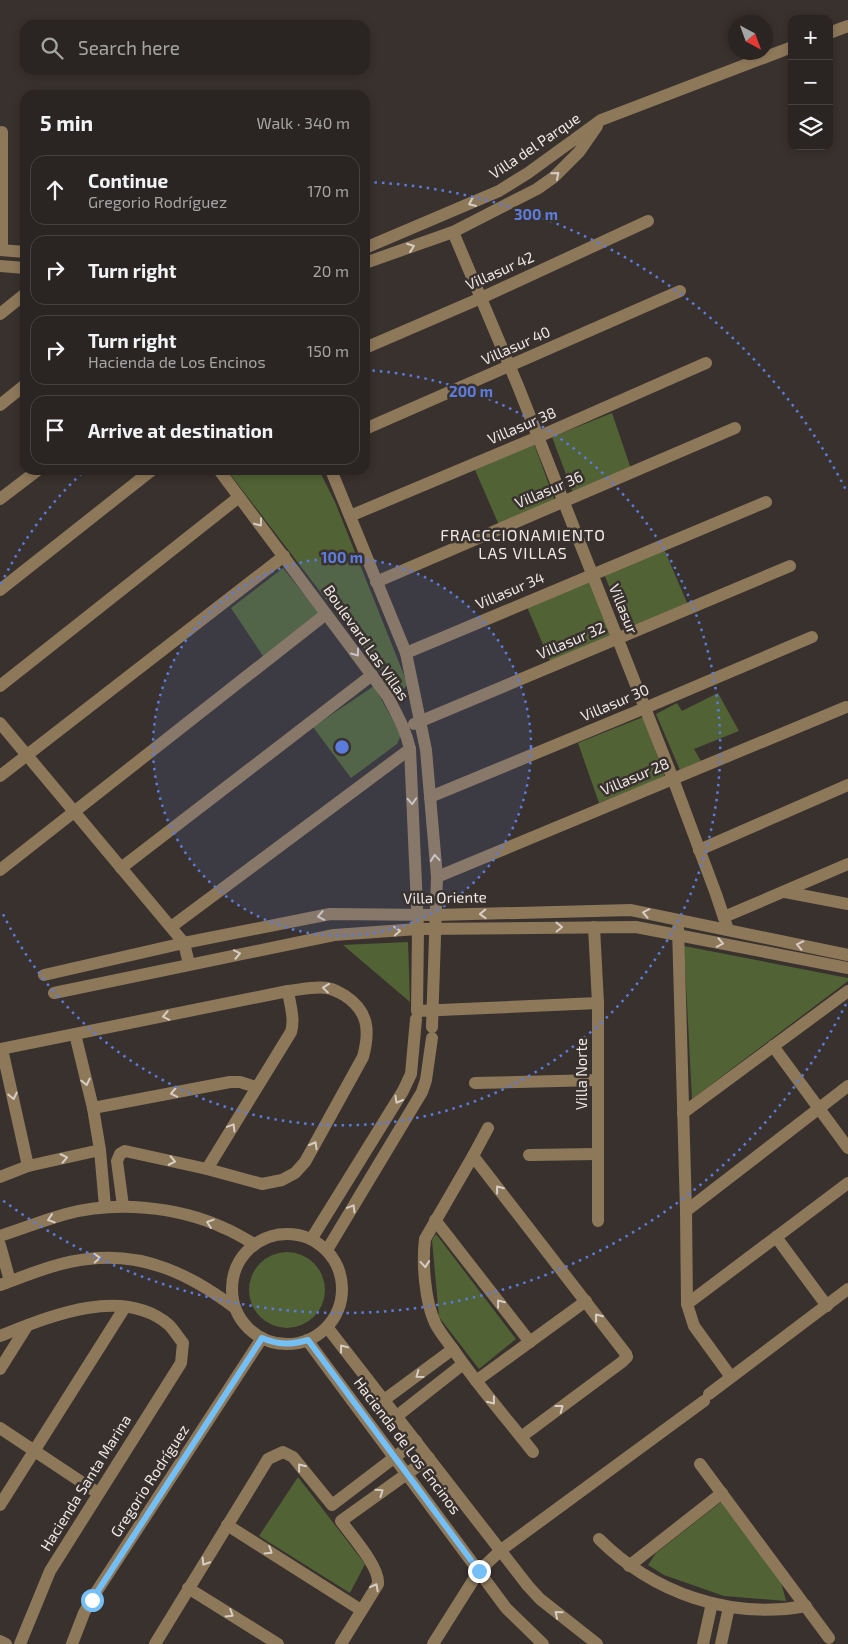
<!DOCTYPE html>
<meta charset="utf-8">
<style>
body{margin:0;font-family:"Exo 2",sans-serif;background:#322d2a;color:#f1f3f6}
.controls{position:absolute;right:15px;top:15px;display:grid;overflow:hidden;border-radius:10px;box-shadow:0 2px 8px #0003}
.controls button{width:45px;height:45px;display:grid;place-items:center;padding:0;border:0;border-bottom:1px solid #464240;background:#2a2522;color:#f1f3f6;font:25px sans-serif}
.compass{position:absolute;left:728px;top:15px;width:45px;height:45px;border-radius:50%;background:#2a2522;box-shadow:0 2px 8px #0003;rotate:139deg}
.stop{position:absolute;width:15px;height:15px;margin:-11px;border:4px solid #74c0f6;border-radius:50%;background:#fff}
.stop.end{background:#74c0f6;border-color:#fff;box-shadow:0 1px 5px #0008}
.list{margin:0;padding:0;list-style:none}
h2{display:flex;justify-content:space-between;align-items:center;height:65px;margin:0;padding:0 20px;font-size:21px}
h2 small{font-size:16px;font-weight:400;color:#a5a5a5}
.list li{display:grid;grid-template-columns:32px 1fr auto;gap:15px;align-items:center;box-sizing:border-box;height:70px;margin:0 10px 10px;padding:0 10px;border:1px solid #464240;border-radius:15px}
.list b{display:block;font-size:19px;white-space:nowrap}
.list p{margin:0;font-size:16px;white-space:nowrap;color:#a5a5a5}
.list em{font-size:16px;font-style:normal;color:#a5a5a5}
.icon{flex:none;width:28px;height:28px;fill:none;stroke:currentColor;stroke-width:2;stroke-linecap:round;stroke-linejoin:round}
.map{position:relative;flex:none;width:848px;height:1644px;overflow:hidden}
.search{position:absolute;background:#2a2522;box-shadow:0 2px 8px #0003;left:20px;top:20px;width:350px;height:55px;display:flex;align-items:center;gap:12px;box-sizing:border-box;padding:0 18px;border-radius:15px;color:#a5a5a5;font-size:19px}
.panel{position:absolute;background:#2a2522;box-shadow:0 2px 8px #0003;left:20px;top:90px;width:350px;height:385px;border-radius:15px}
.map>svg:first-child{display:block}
.green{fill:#516235}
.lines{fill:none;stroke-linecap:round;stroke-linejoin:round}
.minor{stroke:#8e785a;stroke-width:12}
.oneway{stroke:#d6cdc4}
.route{stroke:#74c0f6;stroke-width:6}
.ring{fill:none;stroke:#5c7cdd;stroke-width:2.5;stroke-dasharray:2.5 5}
.labels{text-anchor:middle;stroke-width:5;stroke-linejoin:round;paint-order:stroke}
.street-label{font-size:15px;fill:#eee9e8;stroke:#38312e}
.neighbourhood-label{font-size:16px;letter-spacing:1px;fill:#eee9e8;stroke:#38312e}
.centre{fill:#5c7cdd;stroke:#38312e;stroke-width:2.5}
.ring-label{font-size:15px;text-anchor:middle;font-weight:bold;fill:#5c7cdd;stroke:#38312e;stroke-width:5;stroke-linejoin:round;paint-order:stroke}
</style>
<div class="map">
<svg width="848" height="1644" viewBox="0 0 848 1644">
<rect width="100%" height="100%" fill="#38312e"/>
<g class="green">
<polygon points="612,413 631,469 573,493 552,437"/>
<polygon points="534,444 555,501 499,525 475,470"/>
<polygon points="227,470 319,470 335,502 408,685 400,692 377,666"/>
<polygon points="664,549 688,605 627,631 604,574"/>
<polygon points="283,568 321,615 263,656 231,608"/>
<polygon points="591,580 612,639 551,663 527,607"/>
<polygon points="374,686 401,735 397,744 351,778 313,727"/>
<polygon points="718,693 739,731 694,749 701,761 680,770 656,714 677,703 682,711"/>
<polygon points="643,717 665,777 599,803 578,743"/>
<polygon points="408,942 410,1002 343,945"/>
<polygon points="684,946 848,978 848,981 692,1099"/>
<polygon points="436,1234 516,1339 479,1369 439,1317 432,1240"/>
<circle cx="287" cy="1290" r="38"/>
<polygon points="298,1477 365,1564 350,1593 259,1536"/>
<polygon points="721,1502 781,1582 786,1601 724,1596 664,1575 648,1565 656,1553"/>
</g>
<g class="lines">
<g class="minor">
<polyline points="829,33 848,26"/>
<polyline points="2,132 2,250"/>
<polyline points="453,232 518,386 673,779 716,894 728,930"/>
<polyline points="365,248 499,191 528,173 601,120 792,47"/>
<polyline points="0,250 25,252"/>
<polyline points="365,263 453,232 537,189 554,177 579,152 597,126"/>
<polyline points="0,266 25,268"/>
<polyline points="0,314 25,294"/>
<polyline points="365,348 481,298 648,221"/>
<polyline points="0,405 25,385"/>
<polyline points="365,429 680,291"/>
<path d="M219,470l169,227c9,18 18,33 22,52l8,180 -1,82 181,-8"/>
<polyline points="331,470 406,653 426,750 437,877 432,1027"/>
<polyline points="0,499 38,470"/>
<polyline points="350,516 538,437 706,363"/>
<polyline points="376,582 735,428"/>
<polyline points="0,590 152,470"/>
<polyline points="406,653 766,502"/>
<polyline points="0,686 239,497"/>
<polyline points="0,723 184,943 189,964"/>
<polyline points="414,724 790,566"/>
<polyline points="0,776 284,556"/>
<polyline points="430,797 645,708 812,637"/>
<polyline points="699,850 848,785"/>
<polyline points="121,868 372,675"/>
<polyline points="0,870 326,614"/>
<polyline points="437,877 846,707"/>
<polyline points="785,892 848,904"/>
<polyline points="724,917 848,864"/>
<polyline points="171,927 410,749"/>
<polyline points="594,927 598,1003 598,1221"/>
<polyline points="678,928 686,1211 687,1304 694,1326 731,1377"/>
<polyline points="44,975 184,943 330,914 435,915 631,910 848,955"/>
<polyline points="54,993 334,935 418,929 636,927 848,968"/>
<polyline points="75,1034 93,1108 100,1150 105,1207"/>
<polyline points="773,1046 848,1148"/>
<path d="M0,1049l288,-58c12,-1 26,-5 39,-3 7,1 11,4 17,7 25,16 26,36 19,62l-58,105 -10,11 -13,7 -20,4 -55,-15 -82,-18 -5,3 -3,7 6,45"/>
<polyline points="2,1049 28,1166"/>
<polyline points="475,1083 598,1080"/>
<polyline points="93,1108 230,1082 240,1082 256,1087"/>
<polyline points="683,1113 848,991"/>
<polyline points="529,1155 598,1154"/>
<polyline points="473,1156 488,1128"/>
<path d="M207,1169l84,-137c4,-13 -1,-27 -3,-41"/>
<polyline points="0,1177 28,1166 100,1150"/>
<polyline points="686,1211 848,1086"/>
<polyline points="435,1220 530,1342"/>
<circle cx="287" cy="1289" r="55"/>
<path d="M0,1236c22,-7 44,-16 66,-22 49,-13 111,-8 158,14 10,4 20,10 30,16"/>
<polyline points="776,1237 827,1306"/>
<polyline points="312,1238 403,1091 411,1074 416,1019"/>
<polyline points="0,1245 10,1281"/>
<polyline points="327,1250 422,1092 426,1080 432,1038"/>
<path d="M0,1285c28,-10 58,-23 88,-26 57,-7 103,16 147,49"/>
<polyline points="687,1304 848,1183"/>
<polyline points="327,1327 528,1586 540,1599 597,1644"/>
<path d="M0,1336c48,-19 122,-51 169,-11 5,5 9,12 14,18l-2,20 -131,208 -30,73"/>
<polyline points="307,1340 506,1608 543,1644"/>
<polyline points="0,1369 27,1326"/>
<polyline points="476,1381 586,1301"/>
<polyline points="709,1394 848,1289"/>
<polyline points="384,1400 453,1349"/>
<polyline points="397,1416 463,1364"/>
<polyline points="0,1428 98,1493"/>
<path d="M521,1437l101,-75 5,-5 -1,-3 -153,-198 -48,83c-3,24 0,62 10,84 5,10 13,19 20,29 24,35 52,67 78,100"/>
<polyline points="700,1464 829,1638"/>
<polyline points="0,1505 125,1307"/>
<polyline points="227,1525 361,1610"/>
<path d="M599,1539c54,54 131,81 207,67"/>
<polyline points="629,1566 722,1493"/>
<polyline points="188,1588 278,1644"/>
<polyline points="0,1641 6,1644"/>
<polyline points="72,1644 84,1613 91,1600 262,1338"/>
<polyline points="155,1644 268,1459 283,1452 293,1457 332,1505 416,1441"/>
<path d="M341,1644l37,-60c2,-17 -27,-49 -37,-63l88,-63"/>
<polyline points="433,1644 479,1571 501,1550 704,1401"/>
<polyline points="703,1644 712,1603"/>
<polyline points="721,1644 729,1607"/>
</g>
</g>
<defs><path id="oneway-chevron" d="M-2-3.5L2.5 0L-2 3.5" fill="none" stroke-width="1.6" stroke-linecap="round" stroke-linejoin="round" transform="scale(1.25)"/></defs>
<g class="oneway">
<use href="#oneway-chevron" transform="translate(556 175) rotate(-40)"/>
<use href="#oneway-chevron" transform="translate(472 203) rotate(156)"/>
<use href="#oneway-chevron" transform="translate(411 247) rotate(-20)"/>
<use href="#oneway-chevron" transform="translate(259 523) rotate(53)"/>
<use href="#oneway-chevron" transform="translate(356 653) rotate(54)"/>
<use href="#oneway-chevron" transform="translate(412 801) rotate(87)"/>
<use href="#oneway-chevron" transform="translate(435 858) rotate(-95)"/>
<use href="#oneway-chevron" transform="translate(646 913) rotate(-169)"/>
<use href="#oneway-chevron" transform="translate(483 914) rotate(178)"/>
<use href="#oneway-chevron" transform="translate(321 916) rotate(169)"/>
<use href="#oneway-chevron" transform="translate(559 927) rotate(-1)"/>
<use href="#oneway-chevron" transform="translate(397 931) rotate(-4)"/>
<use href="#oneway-chevron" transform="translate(720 943) rotate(11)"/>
<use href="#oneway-chevron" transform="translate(800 945) rotate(-168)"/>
<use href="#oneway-chevron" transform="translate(237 954) rotate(-11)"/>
<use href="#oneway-chevron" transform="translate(326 988) rotate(-173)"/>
<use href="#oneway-chevron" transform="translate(166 1016) rotate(169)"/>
<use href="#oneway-chevron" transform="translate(86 1082) rotate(77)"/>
<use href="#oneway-chevron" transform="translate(174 1093) rotate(169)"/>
<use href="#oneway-chevron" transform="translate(13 1096) rotate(78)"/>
<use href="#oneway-chevron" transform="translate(398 1100) rotate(120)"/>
<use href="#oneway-chevron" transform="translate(232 1127) rotate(-59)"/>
<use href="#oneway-chevron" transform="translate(314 1145) rotate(-61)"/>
<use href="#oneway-chevron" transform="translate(64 1158) rotate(-12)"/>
<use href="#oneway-chevron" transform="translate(172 1161) rotate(12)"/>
<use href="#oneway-chevron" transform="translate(499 1189) rotate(-128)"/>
<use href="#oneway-chevron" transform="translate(352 1208) rotate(-59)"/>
<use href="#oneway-chevron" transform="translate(51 1219) rotate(162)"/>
<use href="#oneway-chevron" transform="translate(210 1223) rotate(-161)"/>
<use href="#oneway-chevron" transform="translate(97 1258) rotate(-3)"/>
<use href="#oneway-chevron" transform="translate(425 1264) rotate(85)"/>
<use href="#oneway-chevron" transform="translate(500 1303) rotate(-128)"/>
<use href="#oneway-chevron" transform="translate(598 1317) rotate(-128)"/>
<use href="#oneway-chevron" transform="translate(343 1348) rotate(-127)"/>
<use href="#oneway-chevron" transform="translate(419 1375) rotate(144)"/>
<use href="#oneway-chevron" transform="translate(492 1401) rotate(51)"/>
<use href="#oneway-chevron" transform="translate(560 1408) rotate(-37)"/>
<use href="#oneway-chevron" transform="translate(301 1467) rotate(-129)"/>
<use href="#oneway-chevron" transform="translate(380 1492) rotate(-35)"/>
<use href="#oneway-chevron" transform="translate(269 1551) rotate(32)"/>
<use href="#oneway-chevron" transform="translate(205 1562) rotate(122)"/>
<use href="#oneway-chevron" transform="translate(375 1587) rotate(-62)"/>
<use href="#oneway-chevron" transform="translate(230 1614) rotate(32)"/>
<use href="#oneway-chevron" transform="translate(558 1614) rotate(-140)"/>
</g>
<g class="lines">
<path class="route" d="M92,1600l170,-262c16,7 29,7 46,2l171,231"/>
</g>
<circle cx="342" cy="747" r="189" fill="#5c7cdd" fill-opacity=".12"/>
<g class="ring">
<circle cx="342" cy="747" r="189"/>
<path d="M1 584A378 378 0 0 1 84 471M365 370A378 378 0 1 1 1 910"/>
<path d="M846 1004A566 566 0 0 1 1 1199M367 182A566 566 0 0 1 846 490"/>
</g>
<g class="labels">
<g class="street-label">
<text transform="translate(535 146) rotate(-34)" y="5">Villa del Parque</text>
<text transform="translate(500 271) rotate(-24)" y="5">Villasur 42</text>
<text transform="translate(516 346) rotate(-24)" y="5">Villasur 40</text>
<text transform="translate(522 426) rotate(-23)" y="5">Villasur 38</text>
<text transform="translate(549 490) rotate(-23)" y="5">Villasur 36</text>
<text transform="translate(510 591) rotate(-23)" y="5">Villasur 34</text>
<text transform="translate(623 609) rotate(68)" y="5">Villasur</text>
<text transform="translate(571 641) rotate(-23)" y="5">Villasur 32</text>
<text transform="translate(366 643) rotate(55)" y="5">Boulevard Las Villas</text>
<text transform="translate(615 703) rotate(-23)" y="5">Villasur 30</text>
<text transform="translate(635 777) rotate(-23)" y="5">Villasur 28</text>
<text transform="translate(445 898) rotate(-1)" y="5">Villa Oriente</text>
<text transform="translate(582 1074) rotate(-90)" y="5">Villa Norte</text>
<text transform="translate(407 1446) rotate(53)" y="5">Hacienda de Los Encinos</text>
<text transform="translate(150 1481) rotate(-57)" y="5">Gregorio Rodríguez</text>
<text transform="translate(86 1483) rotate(-58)" y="5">Hacienda Santa Marina</text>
</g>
<g class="neighbourhood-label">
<text x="523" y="541">FRACCCIONAMIENTO<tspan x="523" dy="18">LAS VILLAS</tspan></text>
</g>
</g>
<circle cx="342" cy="747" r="8" class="centre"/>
<g class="ring-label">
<text x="536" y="220">300 m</text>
<text x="471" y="397">200 m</text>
<text x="342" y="563">100 m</text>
</g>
</svg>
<div class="controls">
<button>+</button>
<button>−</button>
<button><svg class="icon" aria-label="layers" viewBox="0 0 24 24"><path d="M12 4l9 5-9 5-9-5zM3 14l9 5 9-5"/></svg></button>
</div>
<svg class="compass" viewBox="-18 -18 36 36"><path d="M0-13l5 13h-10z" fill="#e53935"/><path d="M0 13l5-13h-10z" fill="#a5a5a5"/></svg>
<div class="stop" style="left:92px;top:1600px"></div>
<div class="stop end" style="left:479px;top:1571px"></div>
<div class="search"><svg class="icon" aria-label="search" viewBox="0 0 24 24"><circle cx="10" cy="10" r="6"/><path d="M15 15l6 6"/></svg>Search here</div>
<section class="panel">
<h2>5 min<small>Walk · 340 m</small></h2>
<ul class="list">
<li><svg class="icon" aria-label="ahead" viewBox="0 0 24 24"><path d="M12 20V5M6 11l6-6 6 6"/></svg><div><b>Continue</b><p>Gregorio Rodríguez</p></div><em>170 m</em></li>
<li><svg class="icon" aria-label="right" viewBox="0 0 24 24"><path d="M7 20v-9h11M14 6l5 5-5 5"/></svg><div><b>Turn right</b></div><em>20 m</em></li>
<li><svg class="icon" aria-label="right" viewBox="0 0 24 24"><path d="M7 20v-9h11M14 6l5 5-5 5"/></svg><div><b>Turn right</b><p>Hacienda de Los Encinos</p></div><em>150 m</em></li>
<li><svg class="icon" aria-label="arrive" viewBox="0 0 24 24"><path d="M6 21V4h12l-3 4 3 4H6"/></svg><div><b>Arrive at destination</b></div></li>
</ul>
</section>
</div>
